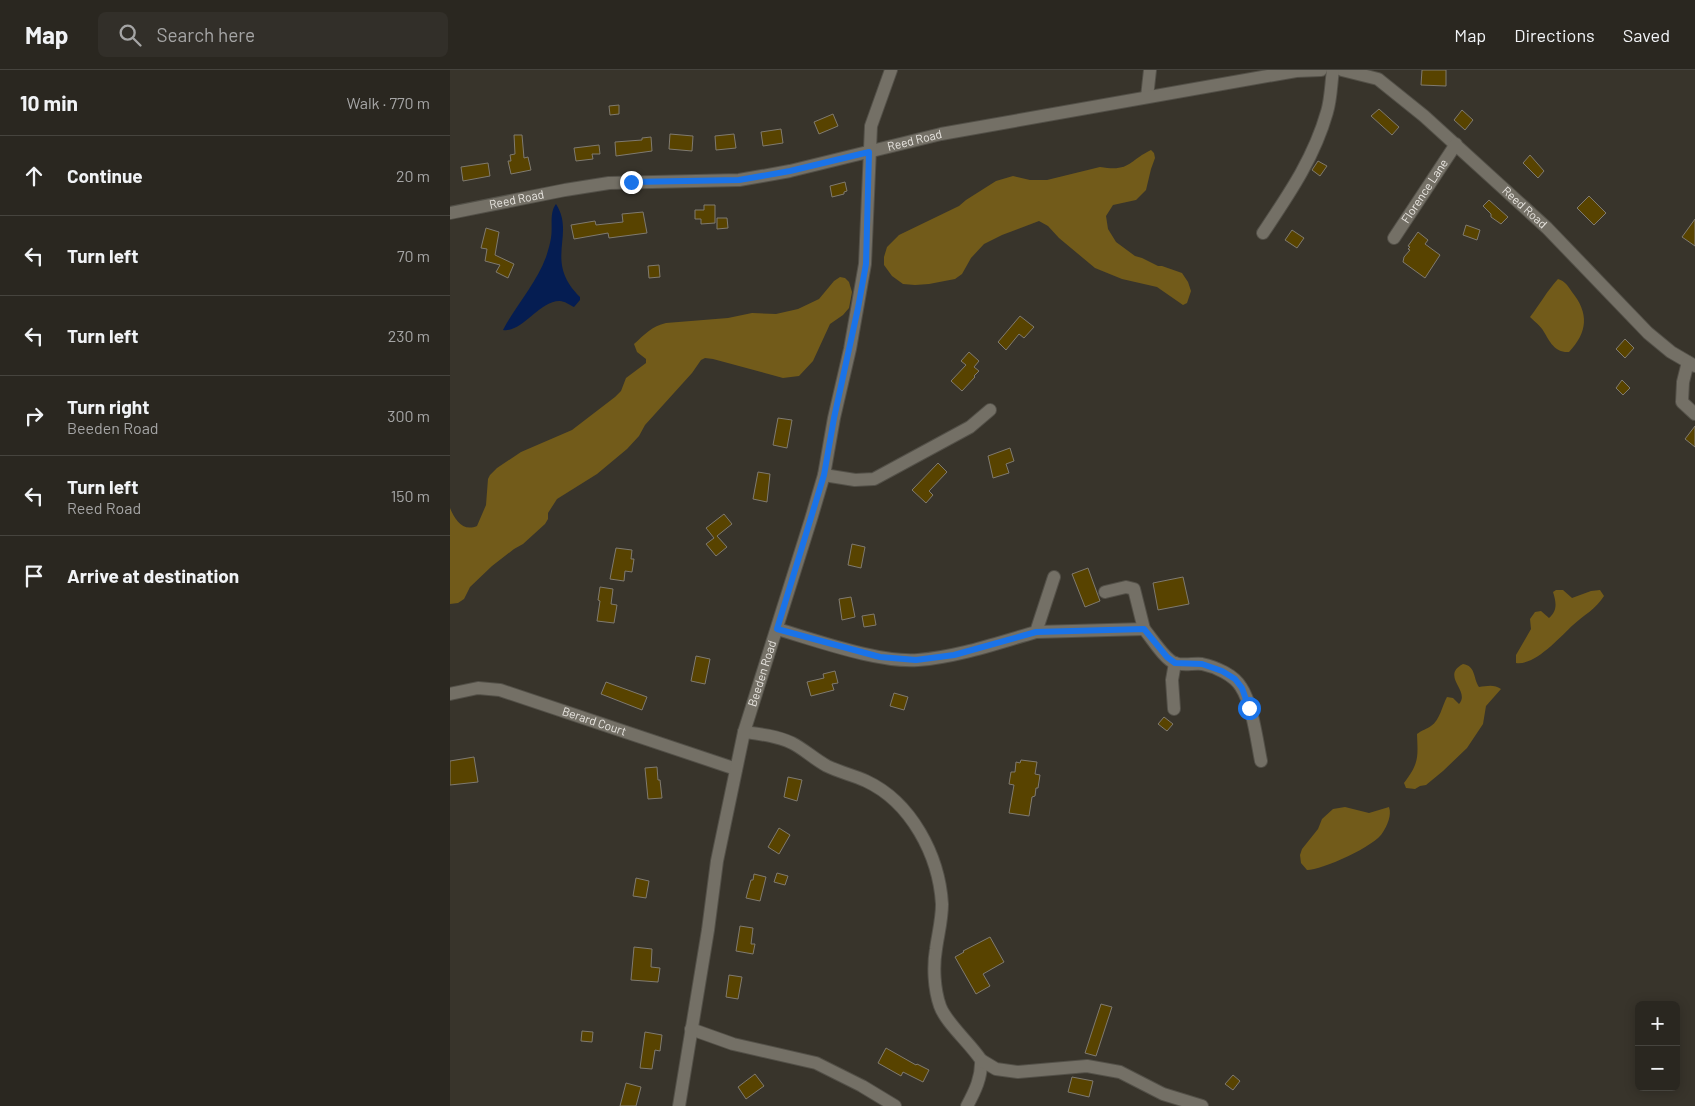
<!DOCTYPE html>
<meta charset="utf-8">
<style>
body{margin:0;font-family:Barlow,sans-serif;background:#322f29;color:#f1f3f6}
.controls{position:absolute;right:15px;bottom:15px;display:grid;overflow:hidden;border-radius:8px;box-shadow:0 2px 12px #0003}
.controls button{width:45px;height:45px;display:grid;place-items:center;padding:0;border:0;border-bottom:1px solid #46443e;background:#2a2720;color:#f1f3f6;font:25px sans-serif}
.stop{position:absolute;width:15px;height:15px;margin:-11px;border:4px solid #1a73e8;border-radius:50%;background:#fff}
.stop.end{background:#1a73e8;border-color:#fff;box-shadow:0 1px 5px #0008}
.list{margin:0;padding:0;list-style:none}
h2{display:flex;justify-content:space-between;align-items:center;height:65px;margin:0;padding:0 20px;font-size:21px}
h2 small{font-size:16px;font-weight:400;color:#a5a5a5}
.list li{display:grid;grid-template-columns:32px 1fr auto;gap:15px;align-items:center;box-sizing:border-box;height:80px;padding:0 20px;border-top:1px solid #46443e}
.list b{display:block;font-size:19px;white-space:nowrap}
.list p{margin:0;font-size:16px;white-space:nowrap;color:#a5a5a5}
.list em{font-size:16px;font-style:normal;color:#a5a5a5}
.icon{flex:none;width:28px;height:28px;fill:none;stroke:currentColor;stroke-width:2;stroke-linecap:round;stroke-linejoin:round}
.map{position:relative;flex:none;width:1245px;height:1036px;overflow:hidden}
header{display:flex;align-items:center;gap:30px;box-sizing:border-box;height:70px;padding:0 25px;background:#2a2720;border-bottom:1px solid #46443e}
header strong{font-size:24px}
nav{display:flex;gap:28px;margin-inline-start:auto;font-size:18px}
.search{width:350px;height:45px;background:#322f29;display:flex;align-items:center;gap:12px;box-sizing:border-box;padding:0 18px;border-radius:8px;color:#a5a5a5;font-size:19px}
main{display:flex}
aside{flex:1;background:#2a2720}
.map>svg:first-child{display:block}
.green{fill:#725b1a}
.water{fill:#051d52}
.building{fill:#584300;stroke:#7f7a70}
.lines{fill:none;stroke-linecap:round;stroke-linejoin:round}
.minor-casing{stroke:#535048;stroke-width:14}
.minor{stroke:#747066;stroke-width:12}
.route{stroke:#1a73e8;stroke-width:6}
.labels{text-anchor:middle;stroke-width:5;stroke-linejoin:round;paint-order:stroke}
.street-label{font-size:12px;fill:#e8e5e0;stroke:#2e2a21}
</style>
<header>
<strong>Map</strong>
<div class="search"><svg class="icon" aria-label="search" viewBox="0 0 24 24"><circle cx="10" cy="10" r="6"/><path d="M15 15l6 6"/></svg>Search here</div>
<nav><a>Map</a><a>Directions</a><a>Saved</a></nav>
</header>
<main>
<aside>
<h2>10 min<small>Walk · 770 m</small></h2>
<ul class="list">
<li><svg class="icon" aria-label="ahead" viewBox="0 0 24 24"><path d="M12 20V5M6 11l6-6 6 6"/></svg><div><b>Continue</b></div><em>20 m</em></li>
<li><svg class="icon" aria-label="left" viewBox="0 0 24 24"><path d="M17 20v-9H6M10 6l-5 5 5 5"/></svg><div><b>Turn left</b></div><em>70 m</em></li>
<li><svg class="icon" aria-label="left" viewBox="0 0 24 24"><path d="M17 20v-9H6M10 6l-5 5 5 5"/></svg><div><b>Turn left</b></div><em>230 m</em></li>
<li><svg class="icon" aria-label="right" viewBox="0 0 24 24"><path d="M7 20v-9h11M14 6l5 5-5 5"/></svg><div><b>Turn right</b><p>Beeden Road</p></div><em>300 m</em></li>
<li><svg class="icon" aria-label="left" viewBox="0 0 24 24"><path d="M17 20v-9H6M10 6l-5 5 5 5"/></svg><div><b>Turn left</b><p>Reed Road</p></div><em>150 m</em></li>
<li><svg class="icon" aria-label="arrive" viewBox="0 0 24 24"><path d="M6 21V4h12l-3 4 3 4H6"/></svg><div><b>Arrive at destination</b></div></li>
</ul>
</aside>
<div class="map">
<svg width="1245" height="1036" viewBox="0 0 1245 1036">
<rect width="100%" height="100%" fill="#38342b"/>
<g class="green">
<path d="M701,80l3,3 1,5 -4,11 -5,21 -10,10 -23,5 -7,11 2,13 8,13 19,14 7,2 16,8h4l20,7 6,9 3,9 -4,12 -4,2 -26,-18 -35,-8 -27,-11 -36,-30 -11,-12 -9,-5 -37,14 -18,9 -13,14 -9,16 -7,5 -26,5 -14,1 -12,-1 -11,-8 -8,-11v-8l3,-10 12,-12 60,-29 7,-6 30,-19 17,-5 17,4h17l53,-13c31,5 28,-6 51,-17z"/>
<path d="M390,207l5,1 4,4 3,10 -3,16 -6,7 -13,9 -17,37 -14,15 -16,2 -70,-19 -8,-1 -4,2 -9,13 -47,52 -6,11 -12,13 -30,25 -40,25 -9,14v6l-3,5 -22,20 -9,5 -22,17 -22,21 -6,12 -6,4 -8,1v-96c5,12 13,24 27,18l9,-21 2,-26 2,-4 7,-7 24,-16 51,-22 43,-33 6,-6 5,-13 20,-15v-4l-9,-7 -3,-8c10,-9 18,-18 32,-21l62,-5 24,-5 24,1 22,-5 21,-10 15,-18z"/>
<path d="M1108,209c7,2 10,7 14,13 17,21 16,40 -3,60 -14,1 -19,-10 -25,-20 -3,-6 -10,-11 -14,-15 10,-13 17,-26 28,-38z"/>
<path d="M1106,520h7l9,8 19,-7 9,-1 4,6c-8,13 -20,19 -31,29 -13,12 -38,41 -57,38v-8l15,-26 -1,-10 5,-7 6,-1 8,7c9,-8 7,-16 4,-26z"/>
<path d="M1013,594c13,2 10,14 16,23 8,-1 15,-3 22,2l-15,17 -3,18 -16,24 -24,23 -17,14 -6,1 -5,3 -9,-1 -2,-5c15,-20 14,-25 13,-49 5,-4 10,-5 14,-8 9,-6 11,-20 16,-29l6,1 6,6c12,-13 -19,-28 4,-40z"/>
<path d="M895,737l24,6 20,-6c3,8 -2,19 -6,25 -7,14 -61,38 -76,38l-6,-7 -1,-8 2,-6 16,-20 4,-10 11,-10z"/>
</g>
<path class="water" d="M106,134c20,31 -13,57 24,93v3l-6,7c-4,-2 -10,-6 -14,-6 -20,-1 -38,32 -57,29 13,-25 33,-46 43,-73 2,-6 4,-13 5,-19 2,-12 -2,-25 5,-34z"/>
<g class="building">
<polygon points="972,0 996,0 996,16 971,15"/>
<polygon points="169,35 169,44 160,45 159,36"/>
<polygon points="929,39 949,57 942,65 921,46"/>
<polygon points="1012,40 1023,50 1015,60 1004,50"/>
<polygon points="383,44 388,56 369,64 364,52"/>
<polygon points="331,59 333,73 313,76 311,62"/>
<polygon points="220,64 243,66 242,81 219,79"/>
<polygon points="284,64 286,78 266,80 265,66"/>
<polygon points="64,65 72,65 74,88 78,87 81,100 61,104 58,91 61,91 60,85 65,84"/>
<polygon points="201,67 202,81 166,86 165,72 192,70 192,68"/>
<polygon points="149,75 150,84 142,84 143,89 126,91 124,78"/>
<polygon points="1080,85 1094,101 1088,108 1073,93"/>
<polygon points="868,91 877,96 870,106 862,100"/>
<polygon points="38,93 40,106 13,111 11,97"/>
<polygon points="395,112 397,121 394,122 394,124 382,127 380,116"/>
<polygon points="1139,126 1156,143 1144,155 1127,138"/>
<polygon points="1039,130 1058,147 1051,154 1041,147 1041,144 1033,136"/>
<polygon points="254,135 265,135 265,153 251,154 251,149 245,149 245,140 254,140"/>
<polygon points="193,142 197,163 159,168 158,163 124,169 121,155 145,151 146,155 173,152 172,144"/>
<polygon points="267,148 277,148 278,158 267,159"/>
<polygon points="1245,149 1245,176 1232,167"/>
<polygon points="1016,155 1030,160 1027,170 1013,165"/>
<polygon points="36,158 49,162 45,185 64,194 58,208 46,202 50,195 35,191 37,179 31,178"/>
<polygon points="842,160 854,168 847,178 835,170"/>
<polygon points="968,162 978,170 975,174 990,185 975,208 953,192 954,187 960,180 958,179 960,177 958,176"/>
<polygon points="209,195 210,207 199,208 198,196"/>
<polygon points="570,246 584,257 574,268 569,264 556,280 548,272"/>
<polygon points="1175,269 1184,278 1175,288 1166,279"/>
<polygon points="519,282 529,291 524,297 529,301 524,306 525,307 512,321 501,311 516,295 511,291"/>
<polygon points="1172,310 1180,318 1173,325 1166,318"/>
<polygon points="328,348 342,350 337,378 323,375"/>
<polygon points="1245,356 1245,377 1235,369"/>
<polygon points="560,378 564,391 556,394 559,403 543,408 538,386"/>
<polygon points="488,393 497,402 479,421 483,425 476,433 462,420"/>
<polygon points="308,402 320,404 317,432 303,429"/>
<polygon points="274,444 282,454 267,466 277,477 266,486 256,474 264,468 256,458"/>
<polygon points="402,474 415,477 411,498 398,495"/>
<polygon points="166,478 182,480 181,489 184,489 182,502 175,501 174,511 160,509"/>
<polygon points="638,498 650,531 635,537 622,504"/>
<polygon points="733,507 739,534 708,540 703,513"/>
<polygon points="150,517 163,519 161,534 167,535 164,553 147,551 150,531 148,530"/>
<polygon points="401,527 405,547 392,550 389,529"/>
<polygon points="424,544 426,555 414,557 412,546"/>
<polygon points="246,586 260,589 255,614 241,611"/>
<polygon points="385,601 388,613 382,614 384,620 361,626 357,612 374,608 373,604"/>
<polygon points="156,612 197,627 192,640 151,624"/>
<polygon points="444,623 458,627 454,640 440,636"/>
<polygon points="714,647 723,654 717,661 708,654"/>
<polygon points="24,687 28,712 0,715 0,691"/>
<polygon points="571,690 587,692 585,704 590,705 588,718 586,718 585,726 582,727 579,746 559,743 564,715 559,714 561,702 565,702 566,692 570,693"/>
<polygon points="207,697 208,710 210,710 212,728 198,729 195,698"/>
<polygon points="338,707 352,710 347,731 334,727"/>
<polygon points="329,758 340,765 329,784 318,777"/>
<polygon points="327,803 338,806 335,815 324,812"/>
<polygon points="304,804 316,807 310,831 296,828 301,810 303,810"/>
<polygon points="186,808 199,811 196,828 183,826"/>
<polygon points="290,856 303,858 301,874 305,874 303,884 286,881"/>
<polygon points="540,867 554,892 533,904 540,916 526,924 505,887 514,882 513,881"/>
<polygon points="184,877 202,879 201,897 210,898 208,912 181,910"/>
<polygon points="279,905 292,907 288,929 276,927"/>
<polygon points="651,934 662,937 646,986 635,983"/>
<polygon points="132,961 143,962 142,972 131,971"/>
<polygon points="195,962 212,965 210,981 205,980 202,999 190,998"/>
<polygon points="436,978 466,995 467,994 479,1000 473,1012 453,1002 451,1006 428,993"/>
<polygon points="305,1004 314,1016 296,1029 288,1017"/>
<polygon points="783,1005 790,1011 783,1020 775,1014"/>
<polygon points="622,1007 643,1011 639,1027 618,1022"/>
<polygon points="176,1013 191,1017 186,1036 170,1036"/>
</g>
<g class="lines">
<g class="minor-casing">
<g id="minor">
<path id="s1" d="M892,0l36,9 46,37 123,112 101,105 23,19 24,14"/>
<polyline points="697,27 700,0"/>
<path id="s2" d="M0,143l115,-23 44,-7 130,-3 23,-4 28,-5 151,-37 355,-63 25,-1"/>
<path d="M813,163c26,-39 51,-75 64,-121 4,-13 4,-28 6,-42"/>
<path id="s3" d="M944,168l62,-94"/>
<polyline points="1238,292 1233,312 1232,332 1245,344"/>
<polyline points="374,405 405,410 424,409 520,357 540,340"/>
<path d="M327,559c39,11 101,34 141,31 40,-3 79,-17 118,-28l18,-55"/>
<path d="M694,559c7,8 21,31 31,34 8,3 19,0 27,1 14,3 32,11 39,23 11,16 16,54 20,74"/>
<polyline points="586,562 694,559 684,519 676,517 655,522"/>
<path id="s4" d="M0,624l28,-6 22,2 236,79"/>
<polyline points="724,639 722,610 725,593"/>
<path d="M294,662c16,2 33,4 48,11 12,6 22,16 35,23 12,6 26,9 39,15 45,21 73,74 76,123 0,16 -4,30 -6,45 -3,17 -2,40 4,57 6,17 30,37 41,54 1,17 -6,31 -14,46"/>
<polyline points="241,959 283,974 366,993 412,1016 445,1036"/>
<polyline points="531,990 546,999 568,1002 637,996 670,1002 713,1024 752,1036"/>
<path id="s5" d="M229,1036l29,-176 9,-69 27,-129 67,-213 13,-44 10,-57 16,-69 15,-85 6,-138 20,-56"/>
</g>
</g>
<use href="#minor" class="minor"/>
</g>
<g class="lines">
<polyline class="route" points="181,112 289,110 340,101 419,82 416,194 408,238 384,348 374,405 327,559 430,587 466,590 504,585 586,562 694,559 717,587 725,593 752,594 772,601 785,609 792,618 799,638"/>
</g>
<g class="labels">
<g class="street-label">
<text dy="4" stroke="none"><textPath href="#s2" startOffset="472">Reed Road</textPath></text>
<text dy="4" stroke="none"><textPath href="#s3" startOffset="56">Florence Lane</textPath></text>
<text dy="4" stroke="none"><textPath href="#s2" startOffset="68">Reed Road</textPath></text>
<text dy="4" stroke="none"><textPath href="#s1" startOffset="232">Reed Road</textPath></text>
<text dy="4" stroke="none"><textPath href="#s5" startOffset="441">Beeden Road</textPath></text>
<text dy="4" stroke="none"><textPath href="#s4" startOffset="150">Berard Court</textPath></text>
</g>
</g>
</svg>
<div class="controls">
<button>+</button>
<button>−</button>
</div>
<div class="stop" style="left:799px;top:638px"></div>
<div class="stop end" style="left:181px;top:112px"></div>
</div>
</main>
